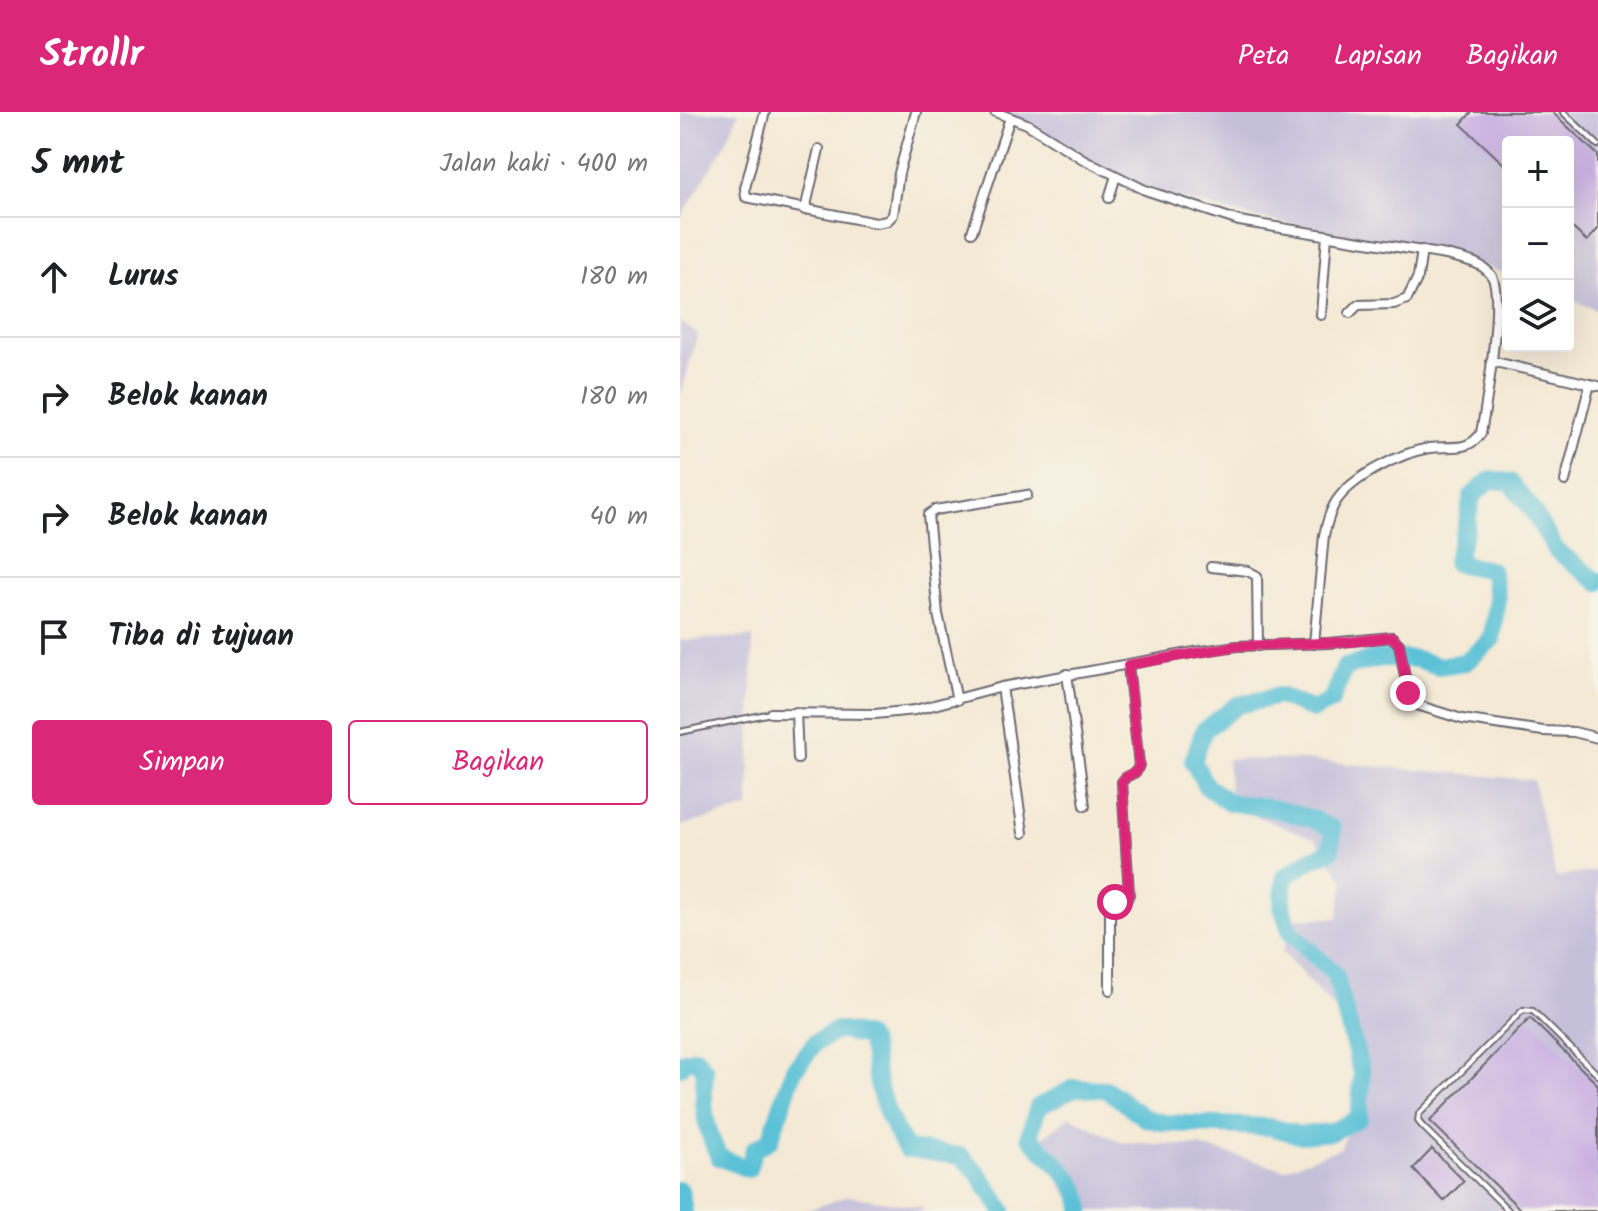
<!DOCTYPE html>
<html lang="id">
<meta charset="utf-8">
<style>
body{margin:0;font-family:Kalam,sans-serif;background:#f6f6f6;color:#202124}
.controls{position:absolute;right:24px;top:24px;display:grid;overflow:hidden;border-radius:8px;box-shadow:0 8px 32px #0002}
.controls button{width:72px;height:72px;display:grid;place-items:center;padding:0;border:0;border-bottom:2px solid #e0e0e0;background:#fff;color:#202124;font:40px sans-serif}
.stop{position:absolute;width:24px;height:24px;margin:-18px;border:6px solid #db2777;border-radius:50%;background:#fff}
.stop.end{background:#db2777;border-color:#fff;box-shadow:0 2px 8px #0008}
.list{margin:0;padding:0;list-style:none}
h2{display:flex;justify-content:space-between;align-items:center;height:104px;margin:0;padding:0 32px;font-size:34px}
h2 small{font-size:26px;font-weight:400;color:#757577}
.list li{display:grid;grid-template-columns:52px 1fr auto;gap:24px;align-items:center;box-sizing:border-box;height:120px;padding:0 32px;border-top:2px solid #e0e0e0}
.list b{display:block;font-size:30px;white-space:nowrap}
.list em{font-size:26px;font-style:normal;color:#757577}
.actions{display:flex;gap:16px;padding:24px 32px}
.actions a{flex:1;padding:18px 0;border:2px solid #db2777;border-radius:8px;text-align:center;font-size:28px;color:#db2777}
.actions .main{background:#db2777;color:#fff}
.icon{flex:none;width:44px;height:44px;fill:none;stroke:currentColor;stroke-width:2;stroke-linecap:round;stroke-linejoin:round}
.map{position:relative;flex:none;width:918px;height:1099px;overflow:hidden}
header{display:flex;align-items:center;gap:48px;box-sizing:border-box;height:112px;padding:0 40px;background:#db2777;color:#fff}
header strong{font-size:38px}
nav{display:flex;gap:44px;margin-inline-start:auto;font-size:28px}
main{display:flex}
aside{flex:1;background:#fff}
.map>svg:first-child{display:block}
.industrial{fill:#c5c0da}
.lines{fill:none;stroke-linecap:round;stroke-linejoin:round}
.river{stroke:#5ac1d7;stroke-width:18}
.building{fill:#c9b0e2}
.service-casing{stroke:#6c6871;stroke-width:8}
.minor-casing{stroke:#6c6871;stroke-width:12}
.service{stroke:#fff;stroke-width:4}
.minor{stroke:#fff;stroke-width:8}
.route{stroke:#db2777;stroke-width:10}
</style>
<header>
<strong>Strollr</strong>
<nav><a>Peta</a><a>Lapisan</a><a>Bagikan</a></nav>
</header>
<main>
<aside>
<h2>5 mnt<small>Jalan kaki · 400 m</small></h2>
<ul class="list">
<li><svg class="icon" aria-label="ahead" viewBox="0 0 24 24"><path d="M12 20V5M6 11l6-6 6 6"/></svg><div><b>Lurus</b></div><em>180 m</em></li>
<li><svg class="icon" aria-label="right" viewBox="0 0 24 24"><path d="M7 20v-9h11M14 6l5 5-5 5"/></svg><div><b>Belok kanan</b></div><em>180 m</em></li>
<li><svg class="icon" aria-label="right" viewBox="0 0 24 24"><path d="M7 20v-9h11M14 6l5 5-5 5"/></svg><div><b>Belok kanan</b></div><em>40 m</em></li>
<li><svg class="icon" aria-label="arrive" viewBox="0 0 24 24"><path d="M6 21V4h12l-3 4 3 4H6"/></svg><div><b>Tiba di tujuan</b></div></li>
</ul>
<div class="actions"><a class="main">Simpan</a><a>Bagikan</a></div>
</aside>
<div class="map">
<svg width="918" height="1099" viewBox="0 0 918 1099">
<rect width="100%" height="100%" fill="#f7f3e8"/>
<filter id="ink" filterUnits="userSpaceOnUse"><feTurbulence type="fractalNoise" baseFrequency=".0125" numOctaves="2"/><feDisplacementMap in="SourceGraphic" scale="16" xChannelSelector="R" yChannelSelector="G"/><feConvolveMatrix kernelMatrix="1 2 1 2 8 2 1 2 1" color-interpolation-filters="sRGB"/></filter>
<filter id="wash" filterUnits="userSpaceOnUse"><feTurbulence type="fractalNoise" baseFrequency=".006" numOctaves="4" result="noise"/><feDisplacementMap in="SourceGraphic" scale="32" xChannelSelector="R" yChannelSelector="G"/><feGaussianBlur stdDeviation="1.8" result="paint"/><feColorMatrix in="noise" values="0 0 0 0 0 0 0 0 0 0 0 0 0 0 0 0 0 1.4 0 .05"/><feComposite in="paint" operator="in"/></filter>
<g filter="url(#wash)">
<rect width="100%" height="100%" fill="#f4e9d4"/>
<g class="industrial">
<polygon points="0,0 59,0 45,33 0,107"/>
<polygon points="311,0 918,0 918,199 888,186 888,30 828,30 828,163 776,142 576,106 452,75 348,16"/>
<polygon points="0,210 18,222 0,285"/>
<polygon points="73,525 69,696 0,714 0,528"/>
<polygon points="547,647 623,648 853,668 876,765 918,759 918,1099 398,1099 380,1071 362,1026 390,1004 440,1030 520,1034 604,1057 661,1036 678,988 662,904 602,840 615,806 658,806 664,769 636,727 551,695"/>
<polygon points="168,1084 240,1095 244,1099 124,1099"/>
</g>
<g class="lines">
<g class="river">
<path d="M0,955l2,-5 14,-4 9,12c-3,35 -1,56 14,87l29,12 6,-20 16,-9 24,-70 22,-28 22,-12 29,7c7,12 6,25 9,39 6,27 15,49 30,73l55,7 16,16 26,39"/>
<polyline points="0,1078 4,1099"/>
<path d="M402,1099c0,-31 -34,-53 -53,-75l9,-29 36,-19 32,1 39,29 20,5 106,4 28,8 33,-3 27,-14 3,-44 -27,-100 -44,-41 -9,-26 3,-30 25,-17 21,-9 2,-22 -21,-10 -36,-10 -48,-7 -22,-16 -13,-25 11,-31 34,-25 41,-9 34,14 18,-9 14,-34 35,-9 36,1 22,7 28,-4 26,-23 5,-41 -6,-28 -36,-7 11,-35 6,-32 18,-16 20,2 21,26 25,42 42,32"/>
</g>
</g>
<g id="blocks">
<g class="building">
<polygon points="792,0 872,0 918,43 918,117 907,129 888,112 888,30 828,30 828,56 781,12"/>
<polygon points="850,906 918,973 918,1099 842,1099 750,1009"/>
<polygon points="752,1037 784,1069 764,1089 733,1057"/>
</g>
</g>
</g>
<g filter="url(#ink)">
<use href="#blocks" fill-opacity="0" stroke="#6c6871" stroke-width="2"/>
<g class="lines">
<g class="service-casing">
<g id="service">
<polyline points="883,0 918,33"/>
<polyline points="0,620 91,601"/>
<polyline points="829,1099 743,1015 738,1009 739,1002 843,898 853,899 918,963"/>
</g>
</g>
<g class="minor-casing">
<g id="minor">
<polyline points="85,0 65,76 66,85 196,111 207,109 213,103 219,61 236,0"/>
<path d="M315,0l32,12 56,35 62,31 94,31 207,34c15,4 35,6 45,20 14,18 -5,131 -10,158 -13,20 -32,12 -52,15 -28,5 -75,28 -92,52 -7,10 -10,23 -13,35l-10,109"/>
<polyline points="429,86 436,64"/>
<polyline points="125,98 139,37"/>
<polyline points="292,120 330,6"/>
<polyline points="670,201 678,193 714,192 727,187 738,165 742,138"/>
<polyline points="641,203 647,123"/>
<polyline points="811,249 918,274"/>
<polyline points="885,369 910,272"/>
<polyline points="531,455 568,459 577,464 578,534"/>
<polyline points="387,562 405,694"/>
<polyline points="322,575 343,721"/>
<polyline points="277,588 258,502 248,403 255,398 347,383"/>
<polyline points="116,600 118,647"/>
<polyline points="91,601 195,602 235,598 322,575 515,540 557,534 649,531 712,525 719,532 728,581 737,593 782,607 863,619 894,620 918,626"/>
<polyline points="430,878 430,796 435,790 447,787 449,782 442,670 446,665 456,660 459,653 448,553"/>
</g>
</g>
<use href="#service" class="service"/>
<use href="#minor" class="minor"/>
</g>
</g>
<g class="lines" filter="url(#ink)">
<polyline class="route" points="435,790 444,789 449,782 442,670 446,665 457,659 459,653 448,553 557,534 670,530 712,525 719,532 728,581"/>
</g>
</svg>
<div class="controls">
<button>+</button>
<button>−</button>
<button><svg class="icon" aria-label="layers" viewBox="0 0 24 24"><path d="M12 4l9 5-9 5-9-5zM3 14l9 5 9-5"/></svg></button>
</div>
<div class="stop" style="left:435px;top:790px"></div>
<div class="stop end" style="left:728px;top:581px"></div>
</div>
</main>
